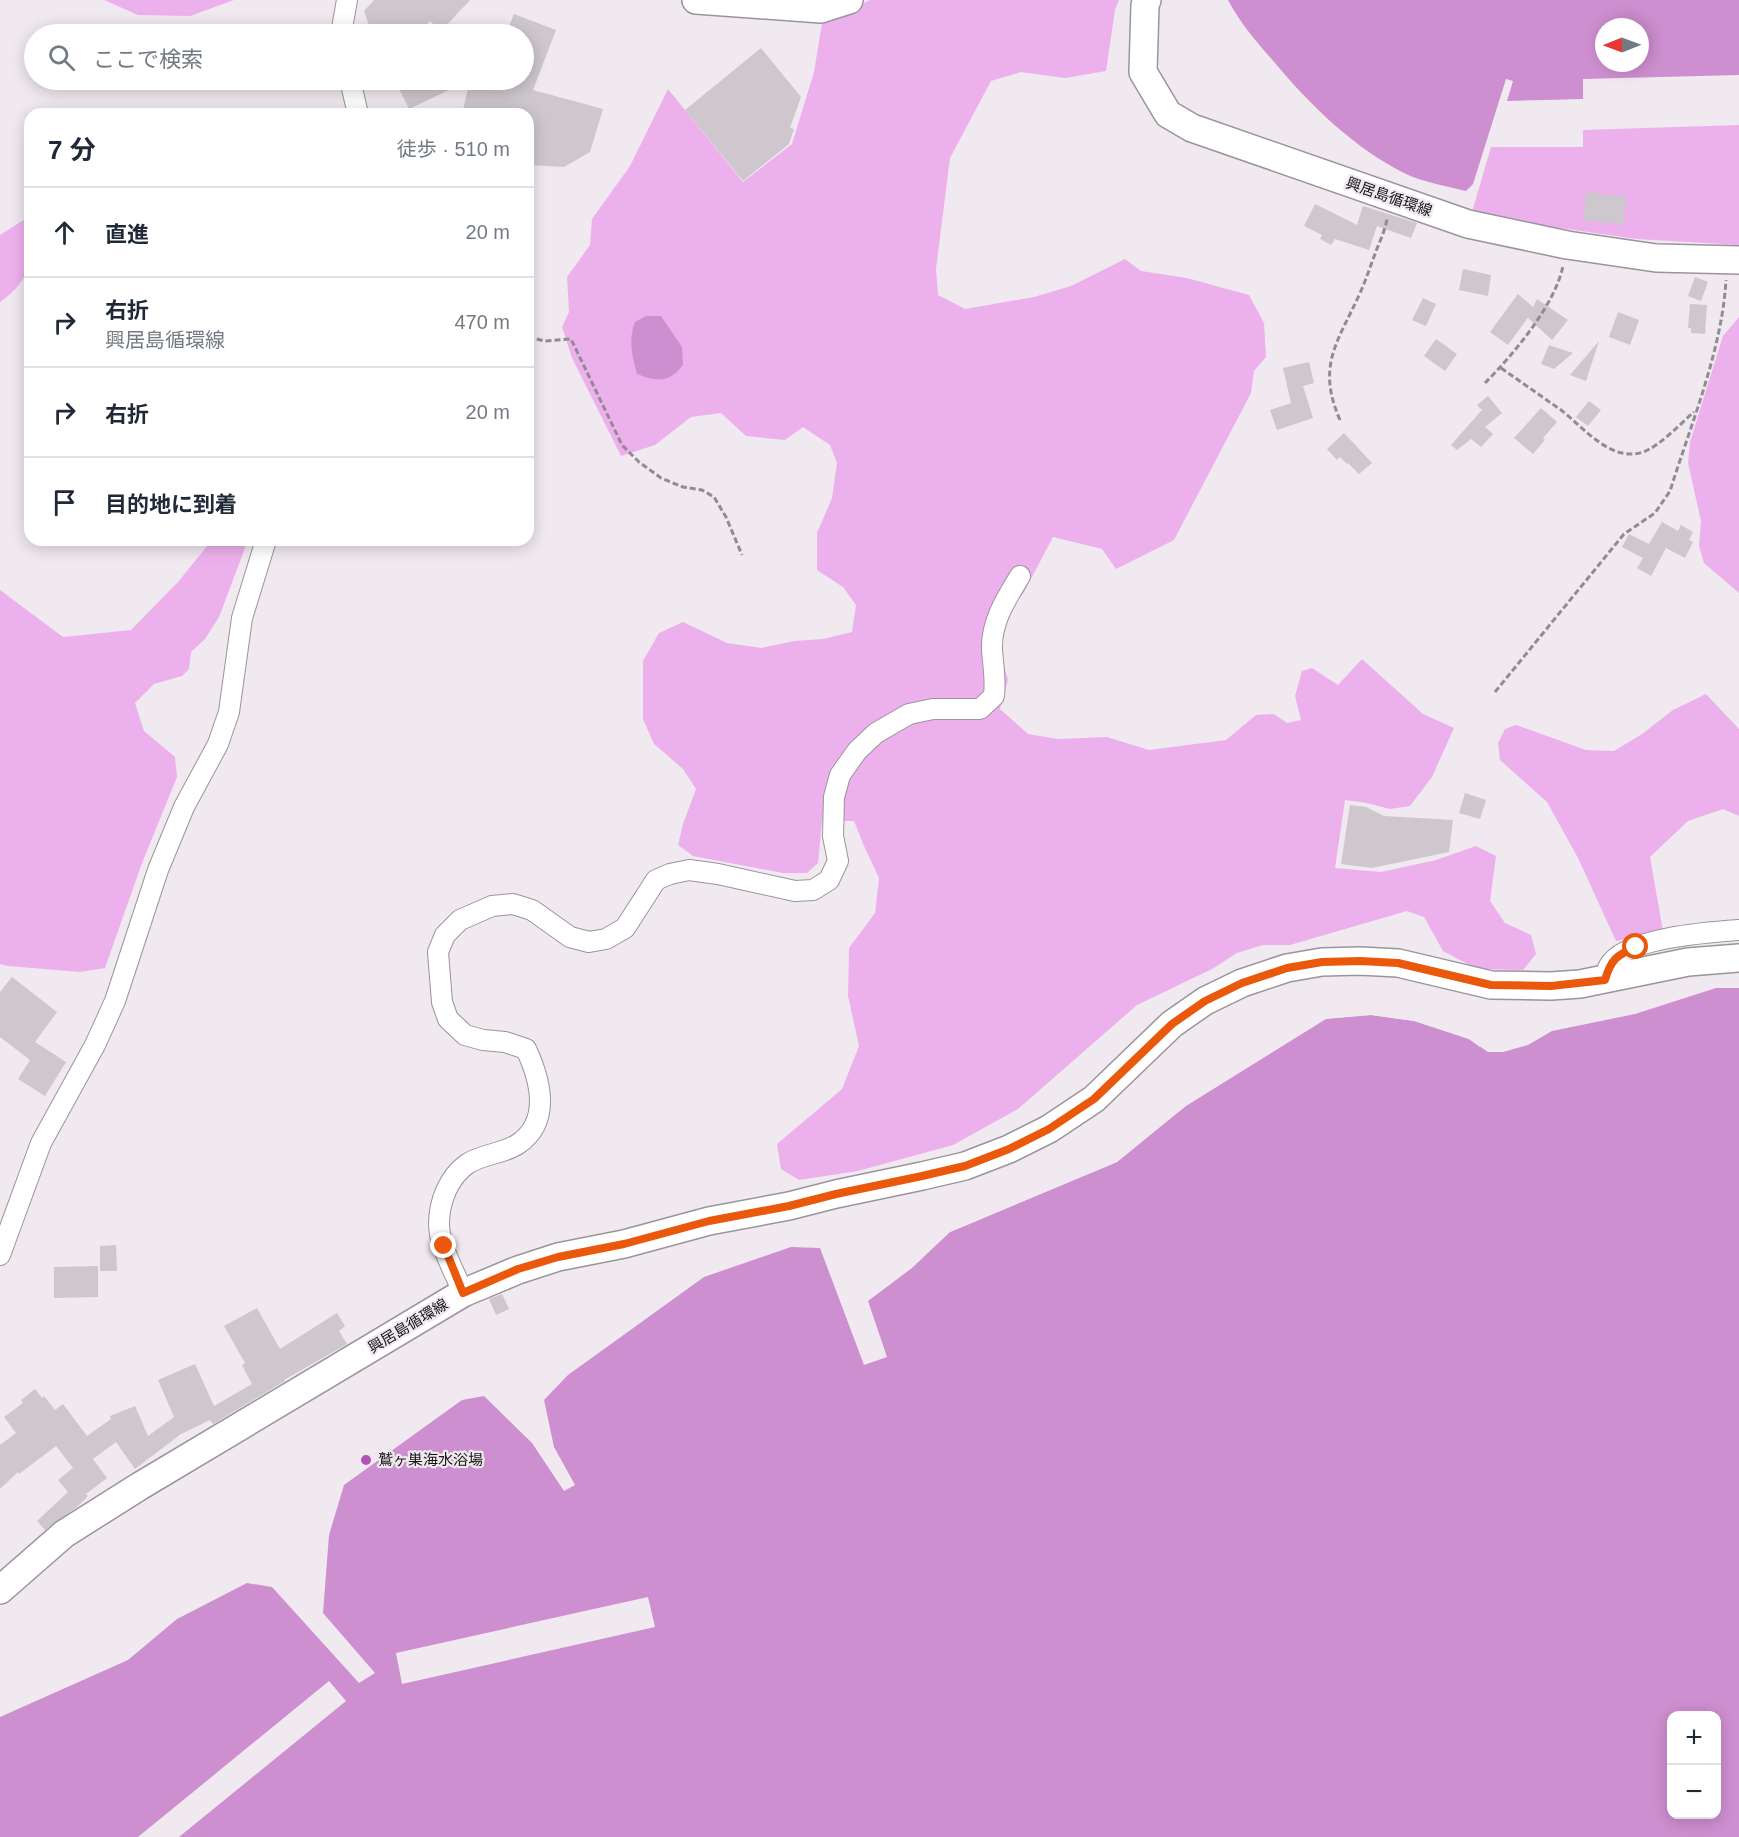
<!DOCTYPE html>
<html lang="ja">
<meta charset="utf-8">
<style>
body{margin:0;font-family:Arial,"Noto Sans JP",sans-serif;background:#f6f6f7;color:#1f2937}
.controls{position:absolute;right:18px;bottom:18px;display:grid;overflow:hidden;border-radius:12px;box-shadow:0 3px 15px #0003}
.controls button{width:54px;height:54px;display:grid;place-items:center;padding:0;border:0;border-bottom:2px solid #e0e1e3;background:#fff;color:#1f2937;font:30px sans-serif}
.compass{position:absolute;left:1595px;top:18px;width:54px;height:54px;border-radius:50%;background:#fff;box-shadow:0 3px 15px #0003;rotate:269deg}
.stop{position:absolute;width:18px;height:18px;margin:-14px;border:4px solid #ea580c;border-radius:50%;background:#fff}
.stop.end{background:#ea580c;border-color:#fff;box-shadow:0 2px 6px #0008}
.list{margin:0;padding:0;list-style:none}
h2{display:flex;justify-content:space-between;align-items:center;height:78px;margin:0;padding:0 24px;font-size:26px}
h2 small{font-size:20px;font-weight:400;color:#747a83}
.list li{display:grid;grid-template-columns:39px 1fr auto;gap:18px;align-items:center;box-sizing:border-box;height:90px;padding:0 24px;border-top:2px solid #e0e1e3}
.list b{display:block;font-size:22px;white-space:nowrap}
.list p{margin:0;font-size:20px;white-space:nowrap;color:#747a83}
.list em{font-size:20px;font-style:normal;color:#747a83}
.icon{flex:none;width:33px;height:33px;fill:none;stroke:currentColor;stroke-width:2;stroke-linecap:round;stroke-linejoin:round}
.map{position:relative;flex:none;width:1739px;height:1837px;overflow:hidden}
.search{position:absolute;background:#fff;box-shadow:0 3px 15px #0003;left:24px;top:24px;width:510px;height:66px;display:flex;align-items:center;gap:15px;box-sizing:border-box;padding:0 21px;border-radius:33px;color:#747a83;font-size:22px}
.panel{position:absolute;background:#fff;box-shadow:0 3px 15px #0003;left:24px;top:108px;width:510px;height:438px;border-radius:18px}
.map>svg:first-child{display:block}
.green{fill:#ecb1ed}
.water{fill:#ce8fd0;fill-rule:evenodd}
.pier{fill:#f0e9f0}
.building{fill:#cec7ce}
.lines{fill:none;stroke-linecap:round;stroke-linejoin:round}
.street-casing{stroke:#9b949b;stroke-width:22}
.secondary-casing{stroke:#9b949b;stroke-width:30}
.path{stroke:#918c91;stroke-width:3;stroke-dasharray:6 3;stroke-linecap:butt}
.street{stroke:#fff;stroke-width:20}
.secondary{stroke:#fff;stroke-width:27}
.route{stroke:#ea580c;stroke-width:8}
.poi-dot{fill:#b351b8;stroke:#f0e9f0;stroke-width:2}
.labels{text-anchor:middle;stroke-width:4.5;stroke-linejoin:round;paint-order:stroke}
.street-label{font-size:15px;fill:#151315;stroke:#f0e9f0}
.poi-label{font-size:15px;fill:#151315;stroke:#f0e9f0;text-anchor:start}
</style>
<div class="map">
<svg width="1739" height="1837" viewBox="0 0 1739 1837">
<rect width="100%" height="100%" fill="#f0e9f0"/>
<g class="green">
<polygon points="104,0 234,0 190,16 138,15"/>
<polygon points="870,0 1119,0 1115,10 1106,71 1065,78 1021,72 991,81 950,158 936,269 938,295 965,309 1034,297 1071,286 1125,259 1141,271 1187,278 1249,295 1264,323 1266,357 1254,371 1251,393 1174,540 1116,569 1102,549 1053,537 1023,594 1012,606 1001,634 1003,662 1008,680 1000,709 1028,734 1058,739 1107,737 1149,750 1226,740 1256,715 1274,714 1287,723 1301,720 1295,696 1302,671 1312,668 1338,685 1362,659 1423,714 1454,728 1432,777 1410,806 1390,809 1367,803 1345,800 1335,868 1381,872 1436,860 1476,846 1496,856 1490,901 1505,923 1531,935 1536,954 1523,970 1477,969 1443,951 1424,917 1407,911 1290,945 1263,945 1237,953 1212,969 1137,1005 1018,1109 953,1145 858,1171 799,1180 781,1169 777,1144 842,1089 859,1046 848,996 849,948 875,913 879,878 864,846 854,821 822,821 818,863 807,873 783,873 693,856 678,845 683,824 696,789 683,769 654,744 643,719 643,661 659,633 683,622 727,643 761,648 794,641 823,639 852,632 856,605 843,587 817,570 817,533 832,498 837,463 830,445 803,427 785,440 746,436 721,413 691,417 655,445 621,456 572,358 562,327 569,312 567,277 590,245 592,219 630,166 668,89 743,182 792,144 814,72 822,23"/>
<polygon points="1739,125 1739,245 1636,239 1485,217 1472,212 1491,147 1583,147 1583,130"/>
<path d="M30,216c0,40 6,61 -30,86v-67z"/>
<polygon points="1739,317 1739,593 1704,563 1699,546 1701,521 1688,463 1690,442 1723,336"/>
<polygon points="212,540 248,540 219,617 205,639 191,652 189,669 182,676 154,684 135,703 144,731 175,757 177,777 142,863 105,968 80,972 8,966 0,964 0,590 63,637 131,630 178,582"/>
<polygon points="1706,694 1739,729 1739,816 1723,809 1688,821 1650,857 1663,931 1616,941 1578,858 1547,802 1500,760 1498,743 1505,729 1516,725 1586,750 1614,751 1642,734 1673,710"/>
</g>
<g class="water">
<path d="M1228,0h511v75l-156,4v20l-76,2 6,-20 -7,-2 -33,105 -7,7c-20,-5 -44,-9 -62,-18 -51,-26 -93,-67 -129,-110 -19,-22 -33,-37 -47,-63zM1604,27h36v36h-36z"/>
<path d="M646,316h15l21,31 1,18c-14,18 -26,17 -46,9 -5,-19 -9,-34 -2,-52z"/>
<path d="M1716,988h23v849h-1739v-120l128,-57 49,-41 70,-36 25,4 87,96 16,-10 -52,-60 6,-78 15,-50 118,-85 22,-4 48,47 32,48 11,-6 -21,-38 -10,-47 24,-25 136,-98 87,-30 29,1 44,117 23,-8 -19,-56 44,-33 38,-36 167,-70 69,-56 140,-87 45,-4 44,6 54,18 19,13h15l25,-7 24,-14 83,-17zM1672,1716h44v98h-44z"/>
</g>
<g class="pier">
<polygon points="1372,1012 1416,1018 1470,1037 1481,1044 1480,1047 1469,1039 1414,1021 1371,1015 1320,1019 1325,1016"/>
<polygon points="1148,1133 1145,1139 1117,1162 950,1232 946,1232 1116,1159"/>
<polygon points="648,1597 655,1627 402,1684 396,1653"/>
<polygon points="329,1681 346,1701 179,1837 138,1837"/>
</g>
<g class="building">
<polygon points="374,0 470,0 441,31 430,21 418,34 372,34 364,11"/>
<polygon points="514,14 556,30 533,90 603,109 590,152 564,167 528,165 528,114 462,114 470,80 409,109 395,80 524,80 524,34 506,34"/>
<polygon points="761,48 801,97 790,128 794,129 789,144 743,181 685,110"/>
<polygon points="1586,192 1627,197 1623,225 1583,220"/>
<polygon points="1315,204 1357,225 1363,206 1417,223 1411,238 1377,226 1369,250 1335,239 1331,245 1320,239 1322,235 1304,226"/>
<polygon points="1463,269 1491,275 1488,296 1459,290"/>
<polygon points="1695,277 1708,282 1701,301 1688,296"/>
<polygon points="1518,294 1533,307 1537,299 1568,320 1552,340 1528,318 1529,316 1508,345 1490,332"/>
<polygon points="1423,298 1436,304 1426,326 1412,320"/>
<polygon points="1690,304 1707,305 1705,334 1691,333 1691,328 1688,328"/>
<polygon points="1618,312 1639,320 1630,345 1609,337"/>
<polygon points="1436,339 1457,354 1445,371 1424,356"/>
<polygon points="1599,341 1586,381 1570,375"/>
<polygon points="1549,345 1573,353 1554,369 1541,364"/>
<polygon points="1309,362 1314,383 1303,386 1313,418 1277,430 1270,410 1291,403 1283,368"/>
<polygon points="1488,396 1502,413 1485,427 1493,434 1481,447 1471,439 1457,450 1451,445 1482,410 1477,405"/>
<polygon points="1589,401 1601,410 1588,426 1576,417"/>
<polygon points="1541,408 1557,422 1543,438 1545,440 1533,454 1514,438"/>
<polygon points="1344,433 1372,463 1359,474 1348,463 1347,464 1340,457 1337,460 1327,449"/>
<polygon points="1662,522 1678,531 1681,525 1693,532 1689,540 1693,542 1685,558 1666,548 1651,576 1637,568 1643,558 1622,547 1629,534 1649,544"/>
<polygon points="1465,793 1486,800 1480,819 1459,813"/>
<polygon points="1350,805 1366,807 1384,816 1453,820 1449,852 1372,868 1341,864"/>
<polygon points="12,977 57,1012 35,1042 66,1062 45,1096 18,1079 30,1060 0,1037 0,992"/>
<polygon points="116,1245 117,1271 100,1271 100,1246"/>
<polygon points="98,1266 98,1297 54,1298 54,1267"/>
<polygon points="502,1294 509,1309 496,1315 489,1299"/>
<polygon points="257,1308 280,1349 337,1313 345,1326 339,1331 347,1344 284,1380 285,1381 213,1424 210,1420 181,1434 135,1469 116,1442 93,1459 107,1478 86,1494 88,1496 77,1507 45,1530 37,1521 68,1492 58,1480 73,1468 56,1446 19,1474 18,1472 0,1489 0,1445 16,1433 4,1417 23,1403 21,1400 35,1389 42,1398 44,1396 55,1410 63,1404 87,1436 111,1419 110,1416 135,1406 148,1436 174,1417 158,1380 195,1364 214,1406 252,1384 242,1365 245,1363 224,1326"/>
</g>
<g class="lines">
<g class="street-casing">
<g id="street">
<polyline points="341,34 347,0"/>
<polyline points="350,80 358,114"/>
<path d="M1605,980c1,-5 2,-10 4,-14 14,-28 101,-34 130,-36"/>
<polyline points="0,1255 41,1143 95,1045 115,1001 158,870 184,807 218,744 229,712 242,618 266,540"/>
<path d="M463,1293c-8,-21 -24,-47 -24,-69 0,-23 10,-47 28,-60 15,-10 36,-10 51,-20 34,-23 22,-65 8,-95l-21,-7 -22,-2 -18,-5 -17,-16 -6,-17 -4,-50 7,-17 15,-15 32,-14 21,-2 19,6 38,27 19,5 17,-3 19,-11 31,-48 14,-6 19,-4 29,4 77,17 18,-1 16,-10 9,-19 -5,-25 1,-39 6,-22 17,-24 19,-18 33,-19 24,-5h47l14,-13c2,-19 -1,-29 -2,-47 -1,-27 14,-50 28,-73"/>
</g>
</g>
<g class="secondary-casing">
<g id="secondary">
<polyline points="696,0 821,9 849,0"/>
<polyline points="1147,0 1145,5 1143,72 1168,114 1192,128 1468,224 1567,245 1656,258 1739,260"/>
<polyline points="0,1590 64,1534 140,1486 463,1293 518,1270 558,1257 624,1244 709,1221 789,1206 836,1194 922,1176 965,1166 1009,1149 1049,1129 1094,1099 1172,1024 1205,1001 1242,983 1287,968 1322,962 1360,961 1398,963 1491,985 1551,986 1580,984 1688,962 1739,958"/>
</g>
</g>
<g class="path">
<polyline points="528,337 545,341 571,339 622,445 639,462 661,478 683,487 702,490 714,497 726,517 742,555"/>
<path d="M1501,368c20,14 40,28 60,42 22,17 50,53 82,42 17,-6 37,-28 51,-40"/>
<path d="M1485,383c28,-28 70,-78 78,-117"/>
<path d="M1340,420c-24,-55 -2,-78 20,-127 6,-13 10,-26 15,-39 4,-11 10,-23 12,-35"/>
<path d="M1495,692l129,-158 31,-21 15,-22c21,-67 52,-141 56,-211"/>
</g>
<use href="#street" class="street"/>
<use href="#secondary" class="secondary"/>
</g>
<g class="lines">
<path class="route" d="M444,1246l19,47 55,-24 40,-12 66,-13 85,-23 80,-15 47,-12 86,-18 43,-10 44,-17 40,-20 45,-30 78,-75 33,-23 37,-18 45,-15 35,-6 38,-1 38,2 93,22 60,1 54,-6c6,-21 12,-25 31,-33"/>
</g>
<circle class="poi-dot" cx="366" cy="1460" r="6"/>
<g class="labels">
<g class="street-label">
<text transform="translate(1389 197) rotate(19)" y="5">興居島循環線</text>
<text transform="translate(408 1326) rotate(-31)" y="5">興居島循環線</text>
</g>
<g class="poi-label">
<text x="378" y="1465">鷲ヶ巣海水浴場</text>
</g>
</g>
</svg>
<div class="controls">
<button>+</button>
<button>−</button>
</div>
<svg class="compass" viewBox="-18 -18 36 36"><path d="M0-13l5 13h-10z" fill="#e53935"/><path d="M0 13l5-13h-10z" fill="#747a83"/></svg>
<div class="stop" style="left:1636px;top:947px"></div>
<div class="stop end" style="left:444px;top:1246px"></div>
<div class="search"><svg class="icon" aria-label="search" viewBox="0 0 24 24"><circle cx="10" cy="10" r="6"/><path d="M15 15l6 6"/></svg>ここで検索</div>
<section class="panel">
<h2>7 分<small>徒歩 · 510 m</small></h2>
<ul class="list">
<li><svg class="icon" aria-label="ahead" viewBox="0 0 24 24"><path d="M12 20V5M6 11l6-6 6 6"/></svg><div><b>直進</b></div><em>20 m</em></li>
<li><svg class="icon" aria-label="right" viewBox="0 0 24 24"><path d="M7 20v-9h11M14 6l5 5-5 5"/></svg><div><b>右折</b><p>興居島循環線</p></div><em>470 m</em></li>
<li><svg class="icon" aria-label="right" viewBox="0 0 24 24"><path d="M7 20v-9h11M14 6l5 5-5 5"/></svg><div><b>右折</b></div><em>20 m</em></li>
<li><svg class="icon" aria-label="arrive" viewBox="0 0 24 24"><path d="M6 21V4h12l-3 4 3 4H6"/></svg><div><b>目的地に到着</b></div></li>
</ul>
</section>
</div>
